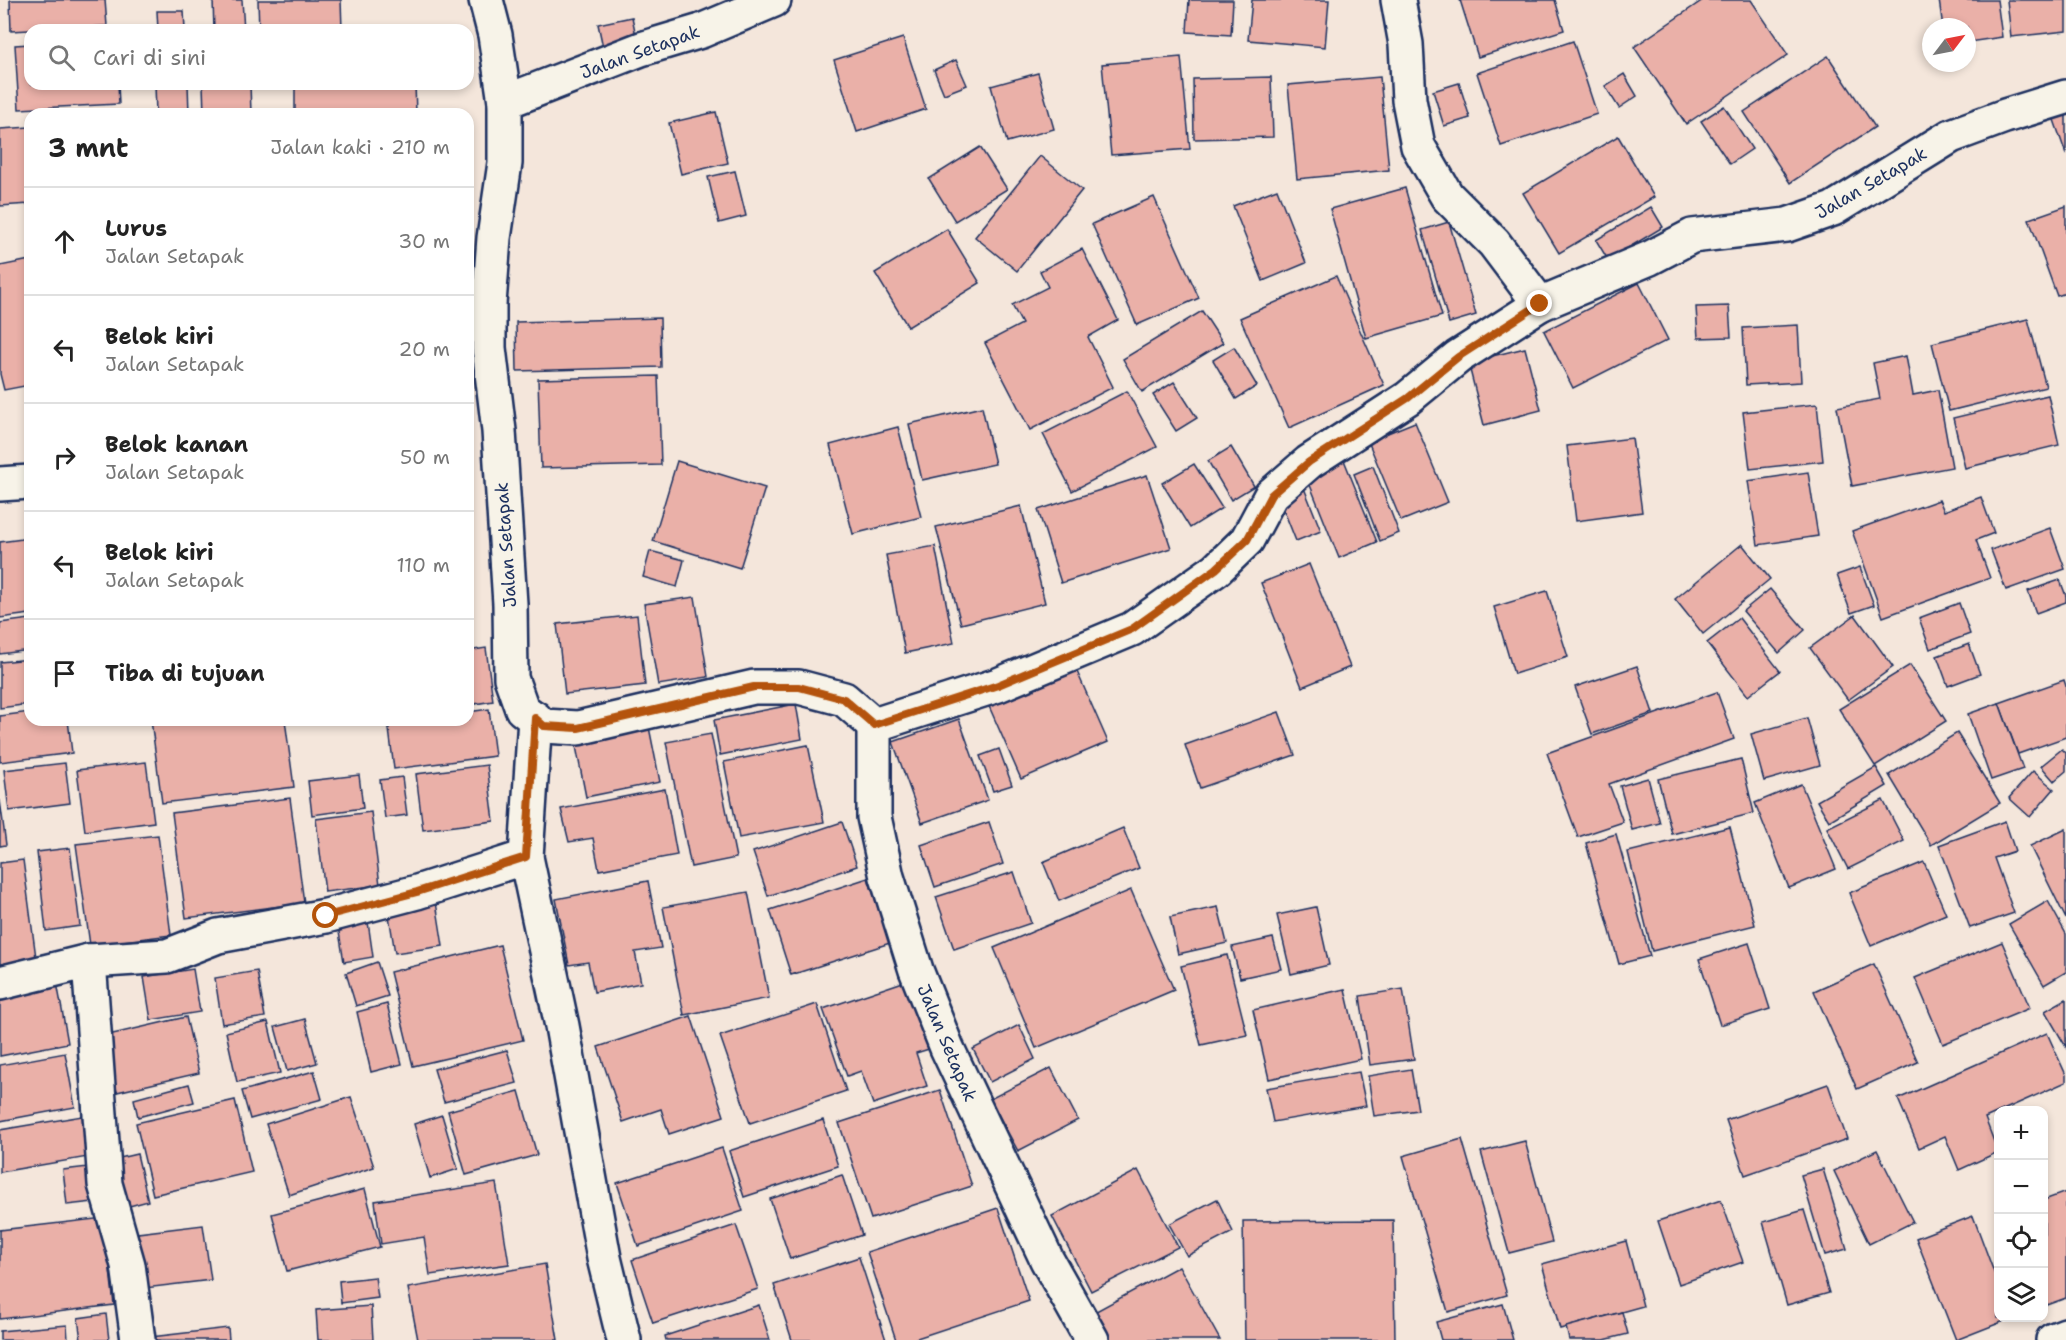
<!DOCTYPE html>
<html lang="id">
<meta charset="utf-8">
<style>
body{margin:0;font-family:"Shantell Sans",sans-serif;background:#f2f2f2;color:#222}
.controls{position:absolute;right:18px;bottom:18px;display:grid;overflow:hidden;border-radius:12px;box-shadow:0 3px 9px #0003}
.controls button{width:54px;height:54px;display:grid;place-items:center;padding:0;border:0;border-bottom:2px solid #e0e0e0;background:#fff;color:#222;font:30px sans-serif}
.compass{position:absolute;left:1922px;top:18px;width:54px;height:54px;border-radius:50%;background:#fff;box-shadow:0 3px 9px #0003;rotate:58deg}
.stop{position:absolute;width:18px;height:18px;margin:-14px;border:4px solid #b45309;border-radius:50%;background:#fff}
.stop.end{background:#b45309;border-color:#fff;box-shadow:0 2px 6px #0008}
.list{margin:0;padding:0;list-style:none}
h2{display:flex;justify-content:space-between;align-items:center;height:78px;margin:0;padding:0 24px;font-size:26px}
h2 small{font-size:20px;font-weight:400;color:#767676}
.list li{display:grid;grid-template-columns:39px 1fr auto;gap:18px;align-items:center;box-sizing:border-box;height:108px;padding:0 24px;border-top:2px solid #e0e0e0}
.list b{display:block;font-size:22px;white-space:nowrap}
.list p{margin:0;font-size:20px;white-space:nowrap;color:#767676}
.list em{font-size:20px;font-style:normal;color:#767676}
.icon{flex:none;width:33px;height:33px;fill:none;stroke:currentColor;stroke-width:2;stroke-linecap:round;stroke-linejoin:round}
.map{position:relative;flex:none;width:2066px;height:1340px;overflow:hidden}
.search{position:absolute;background:#fff;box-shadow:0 3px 9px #0003;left:24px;top:24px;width:450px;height:66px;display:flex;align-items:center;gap:15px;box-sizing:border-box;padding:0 21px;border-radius:18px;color:#767676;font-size:22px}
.panel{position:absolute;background:#fff;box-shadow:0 3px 9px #0003;left:24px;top:108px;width:450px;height:618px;border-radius:18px}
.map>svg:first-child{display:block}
.building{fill:#eab0a8;stroke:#1b2f5e;stroke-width:1.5}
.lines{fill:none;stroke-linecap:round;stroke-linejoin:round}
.minor-casing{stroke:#1b2f5e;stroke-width:38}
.minor{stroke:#f7f3e8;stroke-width:33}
.route{stroke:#b45309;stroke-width:8}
.labels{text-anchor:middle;stroke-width:5;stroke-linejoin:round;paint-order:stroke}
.street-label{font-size:18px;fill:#1b2f5e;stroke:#f7f3e8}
</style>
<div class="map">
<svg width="2066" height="1340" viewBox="0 0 2066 1340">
<rect width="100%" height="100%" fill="#f4e6db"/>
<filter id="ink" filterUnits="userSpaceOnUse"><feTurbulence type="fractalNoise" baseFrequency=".0167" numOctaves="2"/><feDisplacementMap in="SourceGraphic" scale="12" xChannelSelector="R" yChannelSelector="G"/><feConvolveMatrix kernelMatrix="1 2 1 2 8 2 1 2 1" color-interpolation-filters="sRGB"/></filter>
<g filter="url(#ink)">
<g class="building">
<polygon points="10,0 105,0 107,26 11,31"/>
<polygon points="213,0 242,0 244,30 214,30"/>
<polygon points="258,0 341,0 342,30 259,30"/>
<polygon points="1189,0 1233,0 1231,35 1187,32"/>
<polygon points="1252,0 1329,0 1325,47 1248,40"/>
<polygon points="1460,0 1555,0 1564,30 1478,57"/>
<polygon points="1703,0 1751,0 1788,55 1686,124 1634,47"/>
<polygon points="1939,0 1997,0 2002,37 1969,42 1967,27 1943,27"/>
<polygon points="2007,0 2066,0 2066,31 2011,37"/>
<polygon points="157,11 184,11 185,30 158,30"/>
<polygon points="632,17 638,45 604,52 598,24"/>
<polygon points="903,38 926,109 857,132 834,60"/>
<polygon points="1573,41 1597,114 1501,146 1477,73"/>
<polygon points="30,44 30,84 118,84 119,104 19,109 15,45"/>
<polygon points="1828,56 1875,127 1790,183 1744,112"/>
<polygon points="1181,57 1190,149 1111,155 1102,64"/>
<polygon points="956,60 967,85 944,94 934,70"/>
<polygon points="1038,73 1054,129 1007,142 991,86"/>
<polygon points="1624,74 1637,96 1619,108 1605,86"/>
<polygon points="1271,77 1273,137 1194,139 1193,79"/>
<polygon points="1380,77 1389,170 1297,179 1288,85"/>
<polygon points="1459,83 1470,118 1444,126 1433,91"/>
<polygon points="155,84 188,84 189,114 156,114"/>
<polygon points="203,84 250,84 251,114 204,114"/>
<polygon points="415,84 416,114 295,114 295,86"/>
<polygon points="1724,106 1752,149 1730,164 1701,121"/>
<polygon points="716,112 728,163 681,174 669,123"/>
<polygon points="2066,113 2066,154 2053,117"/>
<polygon points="30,127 30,204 0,206 0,129"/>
<polygon points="1618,136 1654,197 1559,253 1523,193"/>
<polygon points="980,147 1007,189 955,221 929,179"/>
<polygon points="1040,156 1082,190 1017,271 975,237"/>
<polygon points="735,171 746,216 719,223 708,177"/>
<polygon points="1405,188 1442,316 1366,338 1330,209"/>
<polygon points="1277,189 1306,263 1263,281 1233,206"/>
<polygon points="1154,197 1199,298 1137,325 1092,224"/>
<polygon points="2066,206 2066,293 2057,296 2029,219"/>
<polygon points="1651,207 1663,227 1608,260 1596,240"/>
<polygon points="1449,222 1476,315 1449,323 1422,230"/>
<polygon points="947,229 980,283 908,327 875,273"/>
<polygon points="1082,249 1118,320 1088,337 1113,387 1030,430 985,343 1022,324 1012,305 1048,287 1040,271"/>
<polygon points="30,260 30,385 4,390 0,374 0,266"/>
<polygon points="1336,276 1384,385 1289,428 1240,318"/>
<polygon points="1639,283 1668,340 1573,388 1544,331"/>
<polygon points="1729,306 1731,337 1698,338 1696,307"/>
<polygon points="1202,311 1223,343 1142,392 1123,359"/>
<polygon points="660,318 661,367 517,371 516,322"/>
<polygon points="2028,319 2046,387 1949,411 1932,343"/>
<polygon points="1798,325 1801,382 1746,385 1743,328"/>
<polygon points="1234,347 1257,386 1236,399 1213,360"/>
<polygon points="1525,348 1541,410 1484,425 1468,362"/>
<polygon points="1906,356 1913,395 1938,390 1952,467 1852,486 1837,407 1880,399 1873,363"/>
<polygon points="658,376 661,465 541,468 538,379"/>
<polygon points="1174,382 1197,418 1176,431 1153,395"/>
<polygon points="1127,391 1157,447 1072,491 1043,434"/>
<polygon points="2048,395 2059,445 1965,468 1953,418"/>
<polygon points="1817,404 1823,461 1750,469 1743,412"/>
<polygon points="982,407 995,464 922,480 909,424"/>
<polygon points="1415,422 1448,502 1401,521 1368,441"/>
<polygon points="898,427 921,517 853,534 830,445"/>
<polygon points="1632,438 1642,512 1576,521 1567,446"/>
<polygon points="1231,447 1254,486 1231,500 1208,461"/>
<polygon points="1344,460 1377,542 1339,558 1306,475"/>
<polygon points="677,461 765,488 740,568 653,541"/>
<polygon points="1194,464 1222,508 1190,528 1162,483"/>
<polygon points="1373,466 1399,533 1380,541 1354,474"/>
<polygon points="1808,472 1818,536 1758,545 1748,481"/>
<polygon points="1147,475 1171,548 1061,583 1038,510"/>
<polygon points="1304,488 1321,531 1296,541 1279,498"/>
<polygon points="1981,497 1994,533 1976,540 1990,578 1883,617 1852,531 1939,500 1944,511"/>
<polygon points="1021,506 1045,603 961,624 936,527"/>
<polygon points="2050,528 2065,569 2006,590 1991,550"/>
<polygon points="30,538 30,614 0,618 0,542"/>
<polygon points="1742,544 1770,579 1703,634 1675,599"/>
<polygon points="935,546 954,643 905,653 886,555"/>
<polygon points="650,551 684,560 677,587 643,577"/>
<polygon points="1309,564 1350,667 1302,687 1261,583"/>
<polygon points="1860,567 1874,605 1851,613 1837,575"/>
<polygon points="2060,580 2066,596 2066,602 2036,613 2028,591"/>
<polygon points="1770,589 1805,630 1779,653 1743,611"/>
<polygon points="1547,591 1568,657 1514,674 1494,607"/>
<polygon points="695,597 708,677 658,685 644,604"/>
<polygon points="1959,603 1970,634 1930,649 1919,618"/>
<polygon points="637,615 645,685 565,694 557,624"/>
<polygon points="1855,615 1893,667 1848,700 1810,648"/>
<polygon points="1739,618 1780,671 1748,696 1707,643"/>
<polygon points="30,619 30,650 0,654 0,623"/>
<polygon points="1969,644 1980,674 1948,686 1937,656"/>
<polygon points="486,648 493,701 468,705 468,651"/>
<polygon points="30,659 30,704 0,708 0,662"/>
<polygon points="1910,665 1946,721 1875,766 1839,709"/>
<polygon points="1637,666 1653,713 1592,734 1575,687"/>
<polygon points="1075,667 1108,742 1021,779 988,704"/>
<polygon points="2064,680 2066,686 2066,737 2018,754 1999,703"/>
<polygon points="1717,692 1734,739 1609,784 1623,822 1578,837 1547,753"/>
<polygon points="1999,703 2023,769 1991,780 1968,714"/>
<polygon points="796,704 802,739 720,755 714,720"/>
<polygon points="489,709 495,756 394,769 388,721 468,720 468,712"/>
<polygon points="30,712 30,720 68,720 72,753 0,762 0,716"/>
<polygon points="1279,712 1295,755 1200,788 1185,745"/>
<polygon points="1807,718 1820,765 1764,781 1751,734"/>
<polygon points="959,719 988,800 922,823 893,742"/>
<polygon points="151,720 285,720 294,787 162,803"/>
<polygon points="648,722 660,782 586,797 574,736"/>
<polygon points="1957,733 2000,803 1931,845 1889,775"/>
<polygon points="711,734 736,858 691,867 666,742"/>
<polygon points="808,745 824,822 739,838 724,762"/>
<polygon points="999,749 1012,785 993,791 980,756"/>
<polygon points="2062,749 2066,753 2066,771 2054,781 2041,766"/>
<polygon points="1741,759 1754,813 1672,834 1658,779"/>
<polygon points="146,762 154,822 85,831 77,770"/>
<polygon points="65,763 70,803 9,811 4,770"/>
<polygon points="487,765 494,821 423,830 416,774"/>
<polygon points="1876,767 1887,786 1829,821 1817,801"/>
<polygon points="2033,771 2054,789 2030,817 2009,798"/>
<polygon points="359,775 363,808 312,815 308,781"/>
<polygon points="402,777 407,815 385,818 380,780"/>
<polygon points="1648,778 1660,823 1632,830 1620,786"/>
<polygon points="1801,784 1836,869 1789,888 1755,803"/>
<polygon points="665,789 677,855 599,870 593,838 569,842 561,809"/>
<polygon points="290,798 304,903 186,918 172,813"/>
<polygon points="0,800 6,845 0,846"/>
<polygon points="1883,800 1904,841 1848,869 1827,828"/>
<polygon points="371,812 380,885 325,892 316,819"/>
<polygon points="2005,821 2015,851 1994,858 2014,913 1970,928 1939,845"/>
<polygon points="842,822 857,866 768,896 753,852"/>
<polygon points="989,822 1003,864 935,887 921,845"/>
<polygon points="1730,827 1755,925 1652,951 1628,852"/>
<polygon points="1123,828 1139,868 1059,901 1043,862"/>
<polygon points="2066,829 2066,919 2030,846"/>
<polygon points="1616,834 1650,956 1619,964 1586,843"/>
<polygon points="158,835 171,935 90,945 76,844"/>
<polygon points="70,848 80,926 46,931 37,852"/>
<polygon points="23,860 37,965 0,970 0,863"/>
<polygon points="1924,862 1946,914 1871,946 1849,893"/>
<polygon points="1014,872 1031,923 954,949 936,897"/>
<polygon points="868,878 890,943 791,975 770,910"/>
<polygon points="648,881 661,948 635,952 641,983 594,992 588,962 569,965 556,899"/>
<polygon points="1131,890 1174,990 1036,1048 994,948"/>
<polygon points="748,892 769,998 684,1015 663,907"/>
<polygon points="435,896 443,946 395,953 387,903"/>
<polygon points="2048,901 2066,934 2066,972 2044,985 2009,924"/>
<polygon points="1218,907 1227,943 1178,954 1170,917"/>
<polygon points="1316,907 1329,965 1291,974 1277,915"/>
<polygon points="368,922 373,957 344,962 338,926"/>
<polygon points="1273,938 1281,969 1240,978 1232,947"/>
<polygon points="2002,942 2030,1008 1943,1044 1915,978"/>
<polygon points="1749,943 1770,1009 1720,1025 1699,959"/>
<polygon points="500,945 523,1040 413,1066 390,972"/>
<polygon points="1227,955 1247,1035 1201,1045 1181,966"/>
<polygon points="377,962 388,996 356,1006 346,973"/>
<polygon points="1874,964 1918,1062 1857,1089 1814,991"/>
<polygon points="193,969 200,1012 151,1020 144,977"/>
<polygon points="257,971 265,1017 222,1024 215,978"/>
<polygon points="56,977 68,1043 0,1056 0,987"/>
<polygon points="906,981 929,1049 916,1053 927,1086 873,1104 861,1071 847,1076 823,1009"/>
<polygon points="1345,989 1361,1059 1269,1079 1253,1010"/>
<polygon points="1403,989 1414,1059 1370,1065 1360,996"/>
<polygon points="2066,999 2066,1047 2045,1011"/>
<polygon points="387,1004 402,1064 371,1072 357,1012"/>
<polygon points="817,1004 846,1091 750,1123 720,1036"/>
<polygon points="691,1016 724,1116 669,1134 661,1109 623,1122 598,1047"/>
<polygon points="186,1017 199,1073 117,1092 104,1036"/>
<polygon points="305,1019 317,1063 287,1071 275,1027"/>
<polygon points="268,1022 280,1073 237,1082 226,1032"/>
<polygon points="1019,1025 1035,1059 990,1082 973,1049"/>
<polygon points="2047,1033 2066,1075 2066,1082 1985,1118 1998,1152 1959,1170 1945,1136 1919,1148 1898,1099"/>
<polygon points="507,1050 517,1083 444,1102 434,1069"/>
<polygon points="65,1053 75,1107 0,1121 0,1065"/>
<polygon points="1051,1068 1078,1120 1018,1151 990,1099"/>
<polygon points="1411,1069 1418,1110 1374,1116 1368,1076"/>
<polygon points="314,1071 322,1099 250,1119 242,1091"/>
<polygon points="1359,1072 1366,1106 1273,1122 1266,1088"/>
<polygon points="189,1084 194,1102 138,1117 134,1099"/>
<polygon points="1828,1084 1847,1139 1745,1175 1726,1120"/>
<polygon points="940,1090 972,1186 871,1219 839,1123"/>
<polygon points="519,1091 537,1155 466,1175 448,1111"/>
<polygon points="351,1097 374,1167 289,1195 266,1124"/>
<polygon points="235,1100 252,1172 153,1195 136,1123"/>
<polygon points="442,1115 458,1169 430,1178 414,1124"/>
<polygon points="82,1116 88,1157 0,1172 0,1130"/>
<polygon points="823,1120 838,1166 744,1197 729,1151"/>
<polygon points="1462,1139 1507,1295 1448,1312 1403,1156"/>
<polygon points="1525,1141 1552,1242 1509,1253 1481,1152"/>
<polygon points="722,1148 743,1211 638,1246 617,1183"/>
<polygon points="1877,1150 1913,1222 1869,1244 1834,1171"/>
<polygon points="137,1154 148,1201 122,1208 111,1160"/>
<polygon points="88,1167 93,1202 67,1205 63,1170"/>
<polygon points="1823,1169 1847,1249 1825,1255 1801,1175"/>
<polygon points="1138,1170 1178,1247 1091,1291 1052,1216"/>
<polygon points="842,1175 862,1235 790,1259 770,1199"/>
<polygon points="496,1183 509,1264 430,1275 424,1237 381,1244 375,1201"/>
<polygon points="365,1189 380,1247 287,1271 272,1214"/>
<polygon points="2066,1192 2066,1298 2044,1306 2044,1200"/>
<polygon points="1217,1199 1233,1232 1187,1256 1169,1224"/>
<polygon points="1721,1200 1743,1262 1679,1284 1658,1221"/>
<polygon points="998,1208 1029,1301 911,1340 896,1340 867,1252"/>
<polygon points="1804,1210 1829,1293 1787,1305 1763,1222"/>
<polygon points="1973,1216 1998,1283 1998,1318 2012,1318 1956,1340 1916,1238"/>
<polygon points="104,1218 114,1305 0,1319 0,1230"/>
<polygon points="1393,1220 1395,1340 1245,1340 1243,1221"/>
<polygon points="203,1225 211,1280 145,1288 138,1233"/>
<polygon points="736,1225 758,1289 653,1323 632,1260"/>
<polygon points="1626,1241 1643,1306 1560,1329 1542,1264"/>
<polygon points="859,1257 886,1340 792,1340 774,1285"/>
<polygon points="545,1264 558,1340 418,1340 408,1288"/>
<polygon points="1179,1266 1220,1340 1100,1340 1087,1316"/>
<polygon points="375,1277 378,1298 341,1303 339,1281"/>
<polygon points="1503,1304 1513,1340 1441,1340 1436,1322"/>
<polygon points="759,1305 770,1340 666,1340 665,1336"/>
<polygon points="371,1306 373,1340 318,1340 316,1310"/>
<polygon points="1622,1312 1628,1334 1604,1340 1569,1340 1566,1327"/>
<polygon points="106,1314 109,1340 81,1340 78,1318"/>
<polygon points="67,1325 68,1340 0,1340 0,1331"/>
<polygon points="228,1328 229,1340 151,1340 151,1337"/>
</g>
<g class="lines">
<g class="minor-casing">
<g id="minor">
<polyline points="486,0 495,35 505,102 505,163 494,238 489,304 489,348 499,431 510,604 511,678 522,709 544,726 578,728 754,687 799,687 844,699 874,725 998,685 1132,629 1217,569 1247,540 1271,495 1309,462 1408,398 1458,357 1540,304 1650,258 1692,236 1787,225 1833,209 1951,136 2005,116 2066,97"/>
<polyline points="1398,0 1406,44 1409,100 1418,146 1447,196 1494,243 1540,304"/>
<polyline points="505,102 641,49 701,31 774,0"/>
<polyline points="0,484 30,482"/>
<polyline points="535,718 526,857 562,1026 604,1258 624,1340"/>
<polyline points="874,725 874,817 887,877 916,970 947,1048 1047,1260 1092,1340"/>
<polyline points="89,961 105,1184 128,1265 138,1340"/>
<polyline points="0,983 89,961 167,956 218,936 326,916 417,892 526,857"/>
<polyline points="2053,1340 2066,1335"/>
</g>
</g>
<use href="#minor" class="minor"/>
</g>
</g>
<g class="lines" filter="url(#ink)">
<polyline class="route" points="326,916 417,892 526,857 535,718 544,726 578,728 754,687 799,687 844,699 874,725 998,685 1132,629 1216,569 1247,540 1271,495 1309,462 1408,398 1458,357 1540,304"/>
</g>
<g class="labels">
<g class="street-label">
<text transform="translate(640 52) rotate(-20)" y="6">Jalan Setapak</text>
<text transform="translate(1871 183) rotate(-30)" y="6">Jalan Setapak</text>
<text transform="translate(506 545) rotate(-94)" y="6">Jalan Setapak</text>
<text transform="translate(947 1043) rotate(67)" y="6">Jalan Setapak</text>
</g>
</g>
</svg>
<div class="controls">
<button>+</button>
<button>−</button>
<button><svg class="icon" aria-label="locate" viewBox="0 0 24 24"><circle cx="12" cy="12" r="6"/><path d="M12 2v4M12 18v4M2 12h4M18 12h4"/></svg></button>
<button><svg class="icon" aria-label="layers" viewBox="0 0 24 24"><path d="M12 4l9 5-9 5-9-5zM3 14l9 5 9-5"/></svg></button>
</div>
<svg class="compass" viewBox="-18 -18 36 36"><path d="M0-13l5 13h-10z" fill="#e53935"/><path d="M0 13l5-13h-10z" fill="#767676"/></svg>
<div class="stop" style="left:326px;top:916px"></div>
<div class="stop end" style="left:1540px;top:304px"></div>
<div class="search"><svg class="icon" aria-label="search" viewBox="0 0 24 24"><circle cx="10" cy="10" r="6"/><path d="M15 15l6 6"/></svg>Cari di sini</div>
<section class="panel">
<h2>3 mnt<small>Jalan kaki · 210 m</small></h2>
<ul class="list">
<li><svg class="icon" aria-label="ahead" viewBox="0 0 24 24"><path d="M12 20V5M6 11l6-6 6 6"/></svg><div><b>Lurus</b><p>Jalan Setapak</p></div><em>30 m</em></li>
<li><svg class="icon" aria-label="left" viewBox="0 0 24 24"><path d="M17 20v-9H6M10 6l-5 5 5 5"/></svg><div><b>Belok kiri</b><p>Jalan Setapak</p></div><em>20 m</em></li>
<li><svg class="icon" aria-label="right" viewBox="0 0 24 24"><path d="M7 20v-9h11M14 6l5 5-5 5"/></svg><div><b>Belok kanan</b><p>Jalan Setapak</p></div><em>50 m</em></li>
<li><svg class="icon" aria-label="left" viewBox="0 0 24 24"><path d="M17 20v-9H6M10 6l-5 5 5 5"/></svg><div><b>Belok kiri</b><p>Jalan Setapak</p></div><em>110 m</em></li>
<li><svg class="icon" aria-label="arrive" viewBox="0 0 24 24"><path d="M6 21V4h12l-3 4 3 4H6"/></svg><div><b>Tiba di tujuan</b></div></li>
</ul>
</section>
</div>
